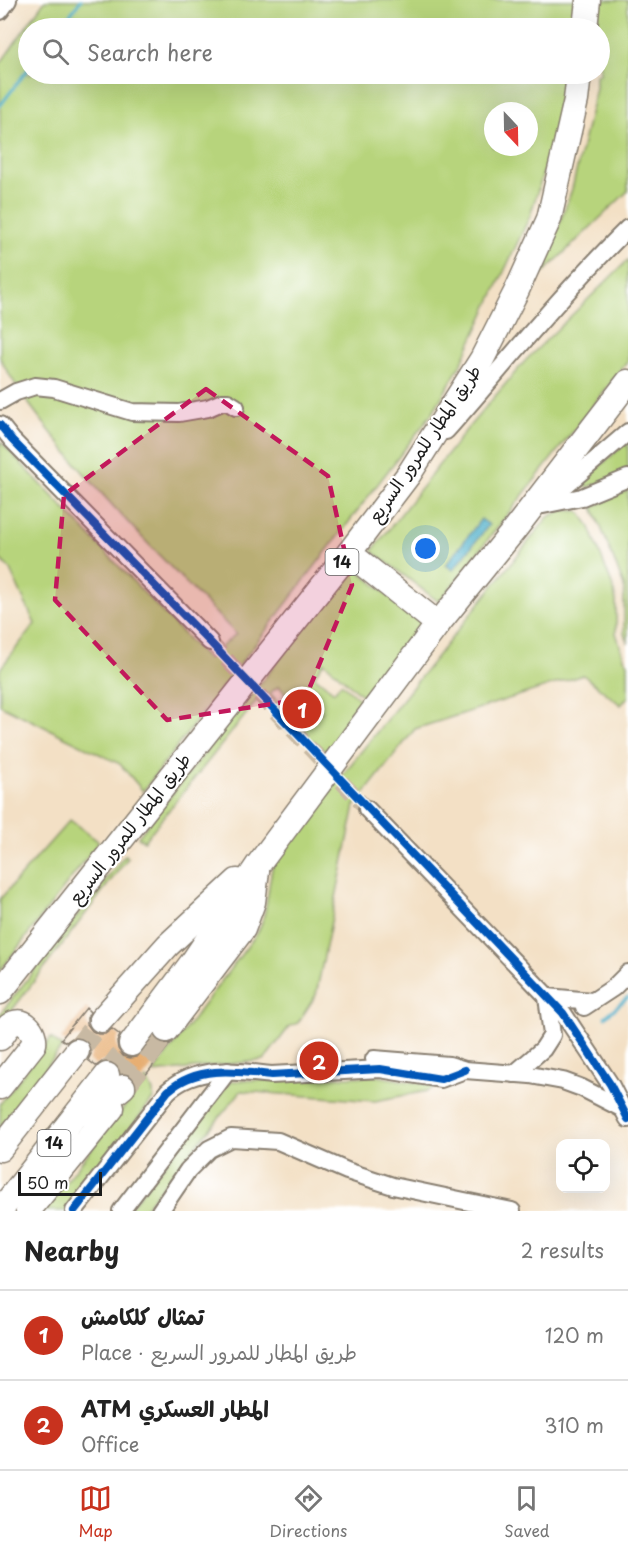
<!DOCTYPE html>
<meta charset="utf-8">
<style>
body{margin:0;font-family:"Playpen Sans","Playpen Sans Arabic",sans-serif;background:#f2f2f2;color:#222}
.controls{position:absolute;right:18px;bottom:18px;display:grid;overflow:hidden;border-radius:12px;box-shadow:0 6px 24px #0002}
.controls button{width:54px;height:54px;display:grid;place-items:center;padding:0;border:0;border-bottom:2px solid #e0e0e0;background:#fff;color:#222;font:30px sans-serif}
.compass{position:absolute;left:484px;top:102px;width:54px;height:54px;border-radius:50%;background:#fff;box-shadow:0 6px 24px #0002;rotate:158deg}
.scale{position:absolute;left:18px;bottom:15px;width:84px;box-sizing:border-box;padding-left:6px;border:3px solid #1c1c1c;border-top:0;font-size:16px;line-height:21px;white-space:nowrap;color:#1c1c1c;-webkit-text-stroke:4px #fff;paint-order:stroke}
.you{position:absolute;left:426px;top:549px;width:21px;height:21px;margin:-15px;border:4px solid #fff;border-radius:50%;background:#1a73e8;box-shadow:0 0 0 9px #1a73e833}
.badge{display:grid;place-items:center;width:39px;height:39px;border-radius:50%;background:#c8321e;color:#fff;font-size:20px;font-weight:700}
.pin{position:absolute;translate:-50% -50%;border:3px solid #fff;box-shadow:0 2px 6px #0006}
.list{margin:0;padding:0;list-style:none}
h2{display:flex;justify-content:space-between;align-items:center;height:78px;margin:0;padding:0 24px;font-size:26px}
h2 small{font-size:20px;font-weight:400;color:#767676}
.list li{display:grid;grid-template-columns:39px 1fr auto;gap:18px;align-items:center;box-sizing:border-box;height:90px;padding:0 24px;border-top:2px solid #e0e0e0}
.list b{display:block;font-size:22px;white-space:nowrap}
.list p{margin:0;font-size:20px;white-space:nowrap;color:#767676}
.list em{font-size:20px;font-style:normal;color:#767676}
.icon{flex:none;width:33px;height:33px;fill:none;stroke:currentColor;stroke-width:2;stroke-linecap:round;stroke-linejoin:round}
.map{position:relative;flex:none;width:628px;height:1211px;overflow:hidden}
.search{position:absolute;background:#fff;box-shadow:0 6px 24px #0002;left:18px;right:18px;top:18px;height:66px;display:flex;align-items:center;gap:15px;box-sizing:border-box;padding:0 21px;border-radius:33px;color:#767676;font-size:22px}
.sheet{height:258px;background:#fff}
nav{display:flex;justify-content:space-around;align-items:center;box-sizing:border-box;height:84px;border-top:2px solid #e0e0e0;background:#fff;font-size:16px;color:#767676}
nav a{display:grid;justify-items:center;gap:3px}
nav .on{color:#c8321e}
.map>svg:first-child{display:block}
.green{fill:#b7d47b;stroke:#6a784c;stroke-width:1.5;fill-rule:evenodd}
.water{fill:#48adc8;stroke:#326472;stroke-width:1.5}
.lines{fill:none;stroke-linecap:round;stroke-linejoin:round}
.stream{stroke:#48adc8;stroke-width:3}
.building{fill:#e5a867}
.minor-tunnel{stroke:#c8b9a3;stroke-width:16;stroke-dasharray:16 8;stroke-linecap:butt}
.highway-tunnel{stroke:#c8b9a3;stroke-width:24;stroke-dasharray:24 12;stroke-linecap:butt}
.minor-casing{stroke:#887e70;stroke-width:20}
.highway-casing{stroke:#887e70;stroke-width:27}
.minor{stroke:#fff;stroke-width:16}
.highway{stroke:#fff;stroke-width:24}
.cycleway-casing{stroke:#fff;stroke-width:11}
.cycleway{stroke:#0057b8;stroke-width:8}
.marked{fill:#c2185b;fill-opacity:0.2;stroke:#c2185b;stroke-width:4.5;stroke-dasharray:12 8;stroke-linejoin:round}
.labels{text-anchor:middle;stroke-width:4.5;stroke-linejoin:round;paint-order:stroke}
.shield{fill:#fff;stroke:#606060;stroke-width:1.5}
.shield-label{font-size:16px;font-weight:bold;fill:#1c1c1c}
.street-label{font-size:18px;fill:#1c1c1c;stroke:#fff}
</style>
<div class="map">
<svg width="628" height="1211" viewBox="0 0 628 1211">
<rect width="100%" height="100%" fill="#fff"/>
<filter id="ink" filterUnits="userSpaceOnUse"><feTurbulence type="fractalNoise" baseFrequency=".0167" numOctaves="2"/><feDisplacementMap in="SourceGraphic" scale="12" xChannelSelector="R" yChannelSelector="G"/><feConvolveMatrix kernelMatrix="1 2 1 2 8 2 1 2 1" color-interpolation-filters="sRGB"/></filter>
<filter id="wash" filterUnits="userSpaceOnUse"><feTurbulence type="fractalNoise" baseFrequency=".008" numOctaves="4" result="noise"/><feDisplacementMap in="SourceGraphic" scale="24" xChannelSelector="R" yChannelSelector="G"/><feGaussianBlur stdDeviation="1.35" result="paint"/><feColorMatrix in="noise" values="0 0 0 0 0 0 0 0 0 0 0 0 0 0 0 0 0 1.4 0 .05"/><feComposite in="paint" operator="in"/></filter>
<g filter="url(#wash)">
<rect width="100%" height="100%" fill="#f3e0c5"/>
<g class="green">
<path d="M45,0h531l-3,28h-545v46h537l-12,67 -23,75 -70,150 -27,46 -290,379 -23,-27 -120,-59v-36l35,-45 -26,-56 -9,-9v-118l207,218 29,-25c-64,-66 -131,-131 -187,-204 -18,-23 -35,-45 -49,-72v-294zM493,111h36v36h-36z"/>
<polygon points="597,0 628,0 628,191 541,275 572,189 596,88 596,74 600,74"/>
<polygon points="628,260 628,361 439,602 372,551 467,429 525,361"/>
<polygon points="628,441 628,472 589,487 579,485"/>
<polygon points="628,490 628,643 624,634 624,586 593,507"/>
<path d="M562,510l17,1 10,14 24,62 3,14v32l8,25 4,5v34l-7,8 -38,-30 -168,54 -60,76 -39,190 -18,28 -8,3 -26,34 -111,13 105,-141c11,-23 9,-47 16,-71l274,-344z"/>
<polygon points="349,572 360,572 426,627 368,701 324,662 314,676 334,692 341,683 365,704 330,748 325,751 299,729 322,712 302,685 287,696 279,686 270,693 278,702 270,708 259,698 144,841 138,837"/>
<polygon points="70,820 99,842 0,971 0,899"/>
<polygon points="125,855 128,858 0,1026 0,1014"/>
<polygon points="51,1038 62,1047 0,1128 0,1104"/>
<polygon points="376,1076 439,1086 427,1091 375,1101 241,1091 142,1211 127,1211 231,1081"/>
<polygon points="146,1079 153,1091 153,1099 66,1211 43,1211"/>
</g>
<polygon class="water" points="481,519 489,525 453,570 446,565"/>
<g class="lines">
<g class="stream">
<polyline points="60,28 81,0"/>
<polyline points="0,106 28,69"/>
<polyline points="605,1017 628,997"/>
</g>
</g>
<g id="blocks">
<polygon class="building" points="86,1008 90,1012 87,1018 87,1024 92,1031 98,1034 105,1034 112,1029 120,1035 117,1042 118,1049 123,1056 130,1058 137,1057 154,1037 164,1044 171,1043 137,1086 134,1078 128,1074 121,1073 115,1064 108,1061 102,1062 96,1066 88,1060 91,1054 90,1046 85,1040 80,1037 72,1038 66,1042 61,1039"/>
</g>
</g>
<g filter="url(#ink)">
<use href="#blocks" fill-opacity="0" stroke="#887e70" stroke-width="1.5"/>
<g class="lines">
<polyline class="minor-tunnel" points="210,642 367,809"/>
<g class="highway-tunnel">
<polyline points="77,1051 101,1020"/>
<polyline points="107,1075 131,1044"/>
<polyline points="123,1087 166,1030"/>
</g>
<g class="minor-casing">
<g id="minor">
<polyline points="0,11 8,0"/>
<polyline points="0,401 16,392 35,386 54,388 132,412 179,413 208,408 222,402 228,402 236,407"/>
<polyline points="0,425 12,440 210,642"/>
<path d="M446,431c60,-68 117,-139 182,-203"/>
<polyline points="545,503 628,432"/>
<polyline points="543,505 582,497 628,478"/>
<polyline points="367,809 563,1013 610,1084 628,1119"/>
<polyline points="584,1007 613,988 628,973"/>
<polyline points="374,1059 449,1065 465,1070 530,1075 563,1081 582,1088 623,1109"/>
<polyline points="514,1074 543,1049 552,1035 547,997 592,1001"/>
<path d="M74,1211l94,-120c29,-26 68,-20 103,-16l109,-6 61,10 24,-9"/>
<polyline points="121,1211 228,1071"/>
<polyline points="160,1211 188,1170 209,1149 231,1138 278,1141 347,1171 393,1186 512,1211"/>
</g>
</g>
<g class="highway-casing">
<g id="highway">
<polyline points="585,28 588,0"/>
<polyline points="349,553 438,624"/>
<polyline points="0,992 349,553 409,474 482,359 517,290 549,219 576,100 579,74"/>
<polyline points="101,1020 168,945 237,881"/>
<polyline points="166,1030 243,929 253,902 257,871"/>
<path d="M0,1038c3,-3 6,-9 9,-12 14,-11 27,5 25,18l-34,43"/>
<polyline points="131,1044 194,960 258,865 438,624 515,529 628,382"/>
<polyline points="91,1117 104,1102 123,1087"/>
<polyline points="0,1149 77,1051"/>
<polyline points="0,1211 107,1075"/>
<polyline points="28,1211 112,1108"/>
</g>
</g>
<use href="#minor" class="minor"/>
<use href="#highway" class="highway"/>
<g class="cycleway-casing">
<g id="cycleway">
<polyline points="0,425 12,440 210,642 563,1013 610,1084 628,1119"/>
<path d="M74,1211l94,-120c29,-26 68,-20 103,-16l109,-6 61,10 24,-9"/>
</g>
</g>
<use href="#cycleway" class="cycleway"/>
</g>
</g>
<path class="marked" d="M206,389l122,87 24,109 -47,114 -138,21 -112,-120 9,-105z"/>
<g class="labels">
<g class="shield">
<rect x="325.5" y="549" width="33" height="26" rx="4.5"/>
<rect x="37.5" y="1130" width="33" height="26" rx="4.5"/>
</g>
<g class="shield-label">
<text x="342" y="568">14</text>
<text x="54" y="1149">14</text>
</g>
<g class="street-label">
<text transform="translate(425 444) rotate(-56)" y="6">طريق المطار للمرور السريع</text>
<text transform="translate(130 829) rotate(-52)" y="6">طريق المطار للمرور السريع</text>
</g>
</g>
</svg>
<div class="controls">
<button><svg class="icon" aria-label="locate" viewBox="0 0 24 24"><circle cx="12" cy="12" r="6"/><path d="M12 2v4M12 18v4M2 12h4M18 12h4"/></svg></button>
</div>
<svg class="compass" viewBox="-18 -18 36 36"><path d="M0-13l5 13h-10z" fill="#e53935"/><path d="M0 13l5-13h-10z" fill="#767676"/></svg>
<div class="scale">50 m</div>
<div class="you"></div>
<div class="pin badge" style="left:302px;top:709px">1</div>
<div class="pin badge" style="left:319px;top:1061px">2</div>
<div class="search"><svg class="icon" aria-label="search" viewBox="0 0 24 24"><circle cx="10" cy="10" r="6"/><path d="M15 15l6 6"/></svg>Search here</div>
</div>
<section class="sheet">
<h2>Nearby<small>2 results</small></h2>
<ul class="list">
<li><span class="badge">1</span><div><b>تمثال كلكامش</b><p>Place · طريق المطار للمرور السريع</p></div><em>120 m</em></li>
<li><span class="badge">2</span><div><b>ATM المطار العسكري</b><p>Office</p></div><em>310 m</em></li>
</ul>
</section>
<nav>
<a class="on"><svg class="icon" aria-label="map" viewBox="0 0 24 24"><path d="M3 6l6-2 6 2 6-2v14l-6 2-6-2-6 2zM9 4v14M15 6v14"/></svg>Map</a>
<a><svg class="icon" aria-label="directions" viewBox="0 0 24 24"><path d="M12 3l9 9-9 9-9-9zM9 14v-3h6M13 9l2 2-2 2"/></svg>Directions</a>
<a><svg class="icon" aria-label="saved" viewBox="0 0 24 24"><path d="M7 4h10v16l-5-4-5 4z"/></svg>Saved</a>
</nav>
